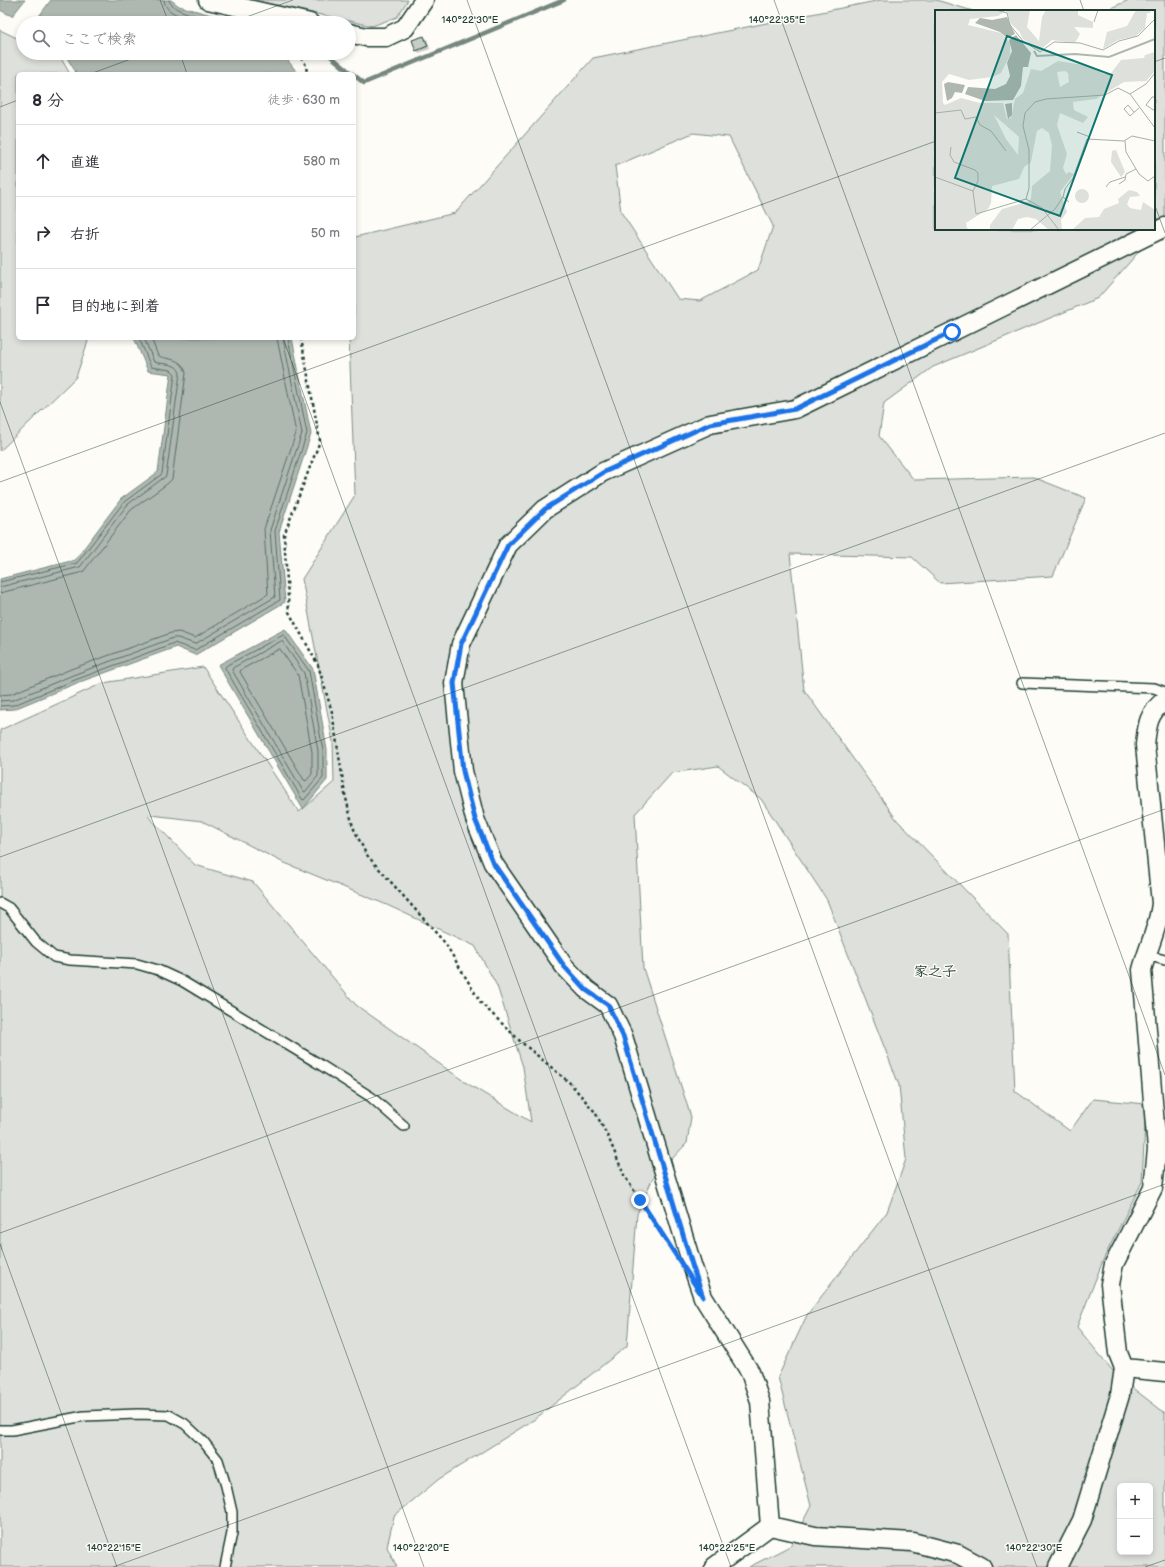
<!DOCTYPE html>
<html lang="ja">
<meta charset="utf-8">
<style>
body{margin:0;font-family:"Balsamiq Sans","Klee One",sans-serif;background:#f2f2f3;color:#2b2b33}
.controls{position:absolute;right:12px;bottom:12px;display:grid;overflow:hidden;border-radius:6px;box-shadow:0 2px 6px #0003}
.controls button{width:36px;height:36px;display:grid;place-items:center;padding:0;border:0;border-bottom:1px solid #e1e1e2;background:#fff;color:#2b2b33;font:20px sans-serif}
.stop{position:absolute;width:12px;height:12px;margin:-9px;border:3px solid #1a73e8;border-radius:50%;background:#fff}
.stop.end{background:#1a73e8;border-color:#fff;box-shadow:0 1px 4px #0008}
.list{margin:0;padding:0;list-style:none}
h2{display:flex;justify-content:space-between;align-items:center;height:52px;margin:0;padding:0 16px;font-size:17px}
h2 small{font-size:13px;font-weight:400;color:#7c7c81}
.list li{display:grid;grid-template-columns:26px 1fr auto;gap:12px;align-items:center;box-sizing:border-box;height:72px;padding:0 16px;border-top:1px solid #e1e1e2}
.list b{display:block;font-size:15px;white-space:nowrap}
.list em{font-size:13px;font-style:normal;color:#7c7c81}
.icon{flex:none;width:22px;height:22px;fill:none;stroke:currentColor;stroke-width:2;stroke-linecap:round;stroke-linejoin:round}
.map{position:relative;flex:none;width:1165px;height:1567px;overflow:hidden}
.search{position:absolute;background:#fff;box-shadow:0 2px 6px #0003;left:16px;top:16px;width:340px;height:44px;display:flex;align-items:center;gap:10px;box-sizing:border-box;padding:0 14px;border-radius:22px;color:#7c7c81;font-size:15px}
.panel{position:absolute;background:#fff;box-shadow:0 2px 6px #0003;left:16px;top:72px;width:340px;height:268px;border-radius:6px}
.map>svg:first-child{display:block}
.green{fill:#dde0db;stroke:#7e8e88;fill-rule:evenodd}
.water{fill:#aeb8b1;stroke:#75877f}
.shadow{fill:#0003}
.lines{fill:none;stroke-linecap:round;stroke-linejoin:round}
.shore{stroke:#586e66;stroke-width:1}
.stream{stroke:#75877f;stroke-width:4.5}
.building{fill:#c6cdc7;stroke:#1f3d34}
.lane-casing{stroke:#1f3d34;stroke-width:12}
.street-casing{stroke:#1f3d34;stroke-width:21}
.path{stroke:#1f3d34;stroke-width:2.5;stroke-dasharray:3 3;stroke-linecap:butt}
.lane{stroke:#fdfcf7;stroke-width:9}
.street{stroke:#fdfcf7;stroke-width:18}
.route{stroke:#1a73e8;stroke-width:5}
.ticks{fill:none;stroke:#1f3d34;stroke-width:1;stroke-opacity:0.45}
.labels{text-anchor:middle;stroke-width:3;stroke-linejoin:round;paint-order:stroke}
.quarter-label{font-size:14px;font-weight:bold;fill:#1f3d34;stroke:#fdfcf7}
.inset-river{fill:none;stroke:#aeb8b1;stroke-width:2}
.inset-road{fill:none;stroke:#a4b0a9;stroke-width:1}
.view{fill:#0f766e;fill-opacity:0.15;stroke:#0f766e;stroke-width:2}
.inset-edge{fill:none;stroke:#1f3d34;stroke-width:2}
.ticks-label{font-size:10px;text-anchor:middle;fill:#1f3d34;stroke:#fdfcf7;stroke-width:3;stroke-linejoin:round;paint-order:stroke}
</style>
<div class="map">
<svg width="1165" height="1567" viewBox="0 0 1165 1567">
<rect width="100%" height="100%" fill="#fdfcf7"/>
<filter id="ink" filterUnits="userSpaceOnUse"><feTurbulence type="fractalNoise" baseFrequency=".025" numOctaves="2"/><feDisplacementMap in="SourceGraphic" scale="8" xChannelSelector="R" yChannelSelector="G"/><feConvolveMatrix kernelMatrix="1 2 1 2 8 2 1 2 1" color-interpolation-filters="sRGB"/></filter>
<g filter="url(#ink)">
<g class="green">
<polygon points="253,0 408,0 397,17 372,26"/>
<path d="M881,0h55l37,11h-37v218h218v-218h-50l25,-11h36v222l-67,76 -165,69 -49,36 -5,33 35,44 119,-3 53,21 -33,78 -113,7 -28,-26 -122,-3 14,136 93,130 111,114 7,157 55,40 23,-32 53,5 -4,78 -38,76 -27,69 40,49 48,37v154h-416l41,-21 21,-40 -33,-129 29,-62 80,-103 19,-53 -7,-74 -72,-185 -66,-101 -43,-33 -46,7 -37,41 8,154 48,149 -4,26 -35,37 -15,34 -10,132 -92,73 -96,60 -45,37 -7,31 10,20h-397v-837l103,-47 100,-16 96,145 4,-3 31,-27 -1,-40 -31,-163 53,-84 -6,-157h5v-98l1,-3 100,-24 138,-155zM693,133l36,4 44,89 -15,44 -58,31 -22,-2 -57,-87 -6,-46zM151,815l51,6 78,40 107,44 88,41 22,40 26,81 8,55 -63,-38 -112,-79 -103,-123 -58,-17 -47,-49zM1120,1486h30v66h-30z"/>
<polygon points="0,30 23,41 23,53 58,53 70,74 18,74 18,338 89,338 76,377 0,451"/>
</g>
<g class="water">
<polygon points="0,0 25,0 12,16 0,10"/>
<polygon points="51,0 171,0 179,6 215,16 225,23 34,23"/>
<polygon points="64,53 282,53 296,71 297,74 77,74"/>
<polygon points="134,338 292,338 311,434 279,532 285,602 195,655 176,647 77,683 14,709 0,710 0,579 75,560 121,499 158,472 171,374 148,371"/>
<polygon points="285,629 313,669 327,750 327,780 303,809 218,665"/>
</g>
<polygon class="shadow" points="424,37 427,39 430,49 419,53 417,50"/>
<g class="lines">
<g class="shore">
<path d="M164,0c1,17 30,19 43,23"/>
<path d="M169,0c2,12 34,17 44,20l5,3"/>
<polyline points="0,582 77,563 124,502 162,474 175,374 171,370 151,367 139,338"/>
<path d="M0,587l80,-20 47,-62 39,-29 14,-103c-3,-11 -16,-8 -26,-11l-10,-24"/>
<path d="M0,593l83,-21 48,-62 36,-26 5,-5 14,-106c-4,-15 -16,-13 -28,-17l-7,-18"/>
<polygon points="284,635 309,671 323,751 323,778 304,800 302,799 225,668 226,666"/>
<polygon points="282,641 304,673 318,751 318,776 305,792 303,791 232,670 233,668"/>
<polygon points="280,649 298,675 312,752 312,774 306,781 304,780 240,672 241,670"/>
<polyline points="0,695 11,694 71,669 171,633 179,632 195,638 268,594 264,529 296,433 277,338"/>
<polyline points="0,701 13,700 73,675 173,638 178,638 195,644 275,597 270,530 302,433 283,338"/>
<polyline points="0,706 14,705 75,680 174,643 195,650 280,600 275,531 307,433 288,338"/>
</g>
<g class="stream">
<polyline points="327,53 352,74"/>
<polyline points="354,75 364,83 564,0"/>
</g>
</g>
<polygon class="building" points="424,36 428,46 416,51 412,40"/>
<g class="lines">
<g class="lane-casing">
<g id="lane">
<polyline points="1022,683 1154,688 1165,692"/>
<polyline points="0,903 9,908 36,942 54,957 70,960 137,964 158,970 182,981 316,1062 371,1097 404,1126"/>
<polyline points="1146,955 1165,960"/>
<polyline points="0,1430 12,1430 84,1416 138,1414 169,1415 185,1424 203,1441 218,1460 226,1486 232,1512 232,1533 225,1567"/>
</g>
</g>
<g class="street-casing">
<g id="street">
<polyline points="208,0 310,23"/>
<polyline points="349,33 366,37 386,37 405,28 424,0"/>
<path d="M1165,700c-17,13 -18,25 -20,45l16,158c-2,23 -13,44 -19,67l15,179 -4,39 -39,76 -4,20 8,69 6,15 41,4"/>
<polyline points="770,1526 760,1401 750,1372 703,1297 693,1268 623,1036 608,1005 586,989 564,966 493,863 475,819 463,771 454,683 461,644 508,545 545,509 603,472 710,424 795,409 1165,227"/>
<polyline points="714,1567 770,1526 815,1536 912,1542 958,1554 982,1567"/>
<polyline points="1058,1567 1082,1520 1120,1395 1124,1368"/>
</g>
</g>
<g class="path">
<polyline points="297,53 306,65 307,74"/>
<polyline points="301,338 320,441 284,535 289,612 318,665 332,712 345,794 353,827 366,854 445,943 481,1003 520,1041 570,1083 595,1112 609,1139 624,1175 667,1242"/>
</g>
<use href="#lane" class="lane"/>
<use href="#street" class="street"/>
</g>
</g>
<g class="lines" filter="url(#ink)">
<polyline class="route" points="640,1200 703,1297 693,1268 623,1036 608,1005 586,990 564,966 502,876 493,863 475,819 463,771 454,683 461,644 508,545 545,509 604,472 710,424 795,409 952,332"/>
</g>
<path class="ticks" d="M160,0l9,23M467,0l570,1567M774,0l391,1075M1080,0l4,11M230,23l63,-23M180,53l7,21M1154,62l11,-4M90,74l57,-21M0,107l18,-7M1154,203l11,30M283,338l448,1229M0,402l424,1165M0,482l936,-341M0,857l1165,-424M0,1233l1165,-424M0,1244l117,323M113,1567l1052,-383M1145,1567l20,-7"/>
<g class="labels">
<g class="quarter-label">
<text x="935" y="976">家之子</text>
</g>
</g>
<g transform="translate(935 10)">
<rect width="220" height="220" fill="#fdfcf7"/>
<path d="M0,0h95l-3,17 12,14 3,-24 4,-7h32v5l15,7v6l-19,-1 6,7 -5,9 -23,-3 -13,11 -16,-12 -4,-8 -8,-7 -5,-13 -8,5 -28,3 -2,6 33,8 9,10v12l-9,18 -9,4 -23,3 -20,-6 -7,8 1,21 2,2 16,-7 19,5h23l4,16 4,-1 4,-19 8,-6 8,-24 10,2 17,-10 31,5 15,8 7,-1 10,-13 23,-2 1,-3 10,-3v19l-9,10 -22,1 -28,17 -23,3 1,8 14,7 -5,6 -23,-10 -3,12 10,29 -4,14 3,6 3,-2 5,2 -14,18 7,20 -6,8 1,10h-13l-13,-11 -9,-2 -9,2 -6,11h-22v-5l12,-16 25,-7 4,-3 1,-13 18,-15 2,-26 -3,-12 -7,-5 -5,3 -6,31 -7,5 -5,12 -27,7 -1,17 -3,6 -22,14 1,5 4,2h-36zM130,61l3,2 1,9 -9,5 -3,-15zM59,105l25,22 -1,18 -12,-16zM201,0h15l-1,3h-3l-2,15 -9,8 -18,4 -15,9 4,-17 20,-6zM181,140l9,22 -4,5 -10,-15 1,-11zM140 186a7 7 0 1 1 14 0a7 7 0 1 1-14 0ZM194,180l8,2 3,4 -10,1 -3,7 3,4 11,2 2,-8 12,8 -1,20h-82l13,-12 14,-1 5,-8 15,-6 -1,-4z" fill="#dde0db" fill-rule="evenodd"/>
<path d="M72,7l8,17 -8,4 -7,-6 -25,-9 5,-5 12,2zM81,25l15,18 -3,14h-5l-2,19 -8,14 -28,1 -20,-7 3,-7 27,2 11,-5 4,-8 -3,-13 5,-12 -3,-11zM13,72l17,3 -3,8 -7,-1 -3,6 -5,3 -3,-17zM77,93v12l-4,4 -3,-15z" fill="#aeb8b1"/>
<path class="inset-river" d="M99,41l3,5 38,-2 34,3 46,-18"/>
<path class="inset-road" d="M61,0l11,3 3,12 13,16 17,11 14,-10 26,1 23,7 16,-9 19,-5 17,-17M159,12l4,-12M195,84l25,34M220,87h-3l-6,8 9,6M199,102l-6,-7 -4,4 6,7 9,-8M0,103l26,-3 4,9 11,-2 4,8 11,6 15,20M142,122l13,5M190,131l1,11 13,22 9,7 7,-5M16,137l-1,8 4,7 21,8 3,3v8l-5,10 3,23 50,-15 16,9 17,22M0,167l38,14M184,174l6,-4 1,-6 10,-5M171,177l4,-5 15,-5M91,189l3,-11v-38l-6,-24 2,-13 10,-11 11,-3 59,-4 13,-7 12,6 16,-10 9,-11M134,192l-6,-5 2,-8 8,-11 14,-39 37,2 8,-5 23,5M95,220l25,-21 8,-12"/>
<path class="view" d="M72,26l105,39 -52,141 -105,-38z"/>
<rect width="220" height="220" class="inset-edge"/>
</g>
<g class="ticks-label">
<text x="470" y="23">140°22'30"E</text>
<text x="777" y="23">140°22'35"E</text>
<text x="114" y="1551">140°22'15"E</text>
<text x="421" y="1551">140°22'20"E</text>
<text x="727" y="1551">140°22'25"E</text>
<text x="1034" y="1551">140°22'30"E</text>
</g>
</svg>
<div class="controls">
<button>+</button>
<button>−</button>
</div>
<div class="stop" style="left:952px;top:332px"></div>
<div class="stop end" style="left:640px;top:1200px"></div>
<div class="search"><svg class="icon" aria-label="search" viewBox="0 0 24 24"><circle cx="10" cy="10" r="6"/><path d="M15 15l6 6"/></svg>ここで検索</div>
<section class="panel">
<h2>8 分<small>徒歩 · 630 m</small></h2>
<ul class="list">
<li><svg class="icon" aria-label="ahead" viewBox="0 0 24 24"><path d="M12 20V5M6 11l6-6 6 6"/></svg><div><b>直進</b></div><em>580 m</em></li>
<li><svg class="icon" aria-label="right" viewBox="0 0 24 24"><path d="M7 20v-9h11M14 6l5 5-5 5"/></svg><div><b>右折</b></div><em>50 m</em></li>
<li><svg class="icon" aria-label="arrive" viewBox="0 0 24 24"><path d="M6 21V4h12l-3 4 3 4H6"/></svg><div><b>目的地に到着</b></div></li>
</ul>
</section>
</div>
